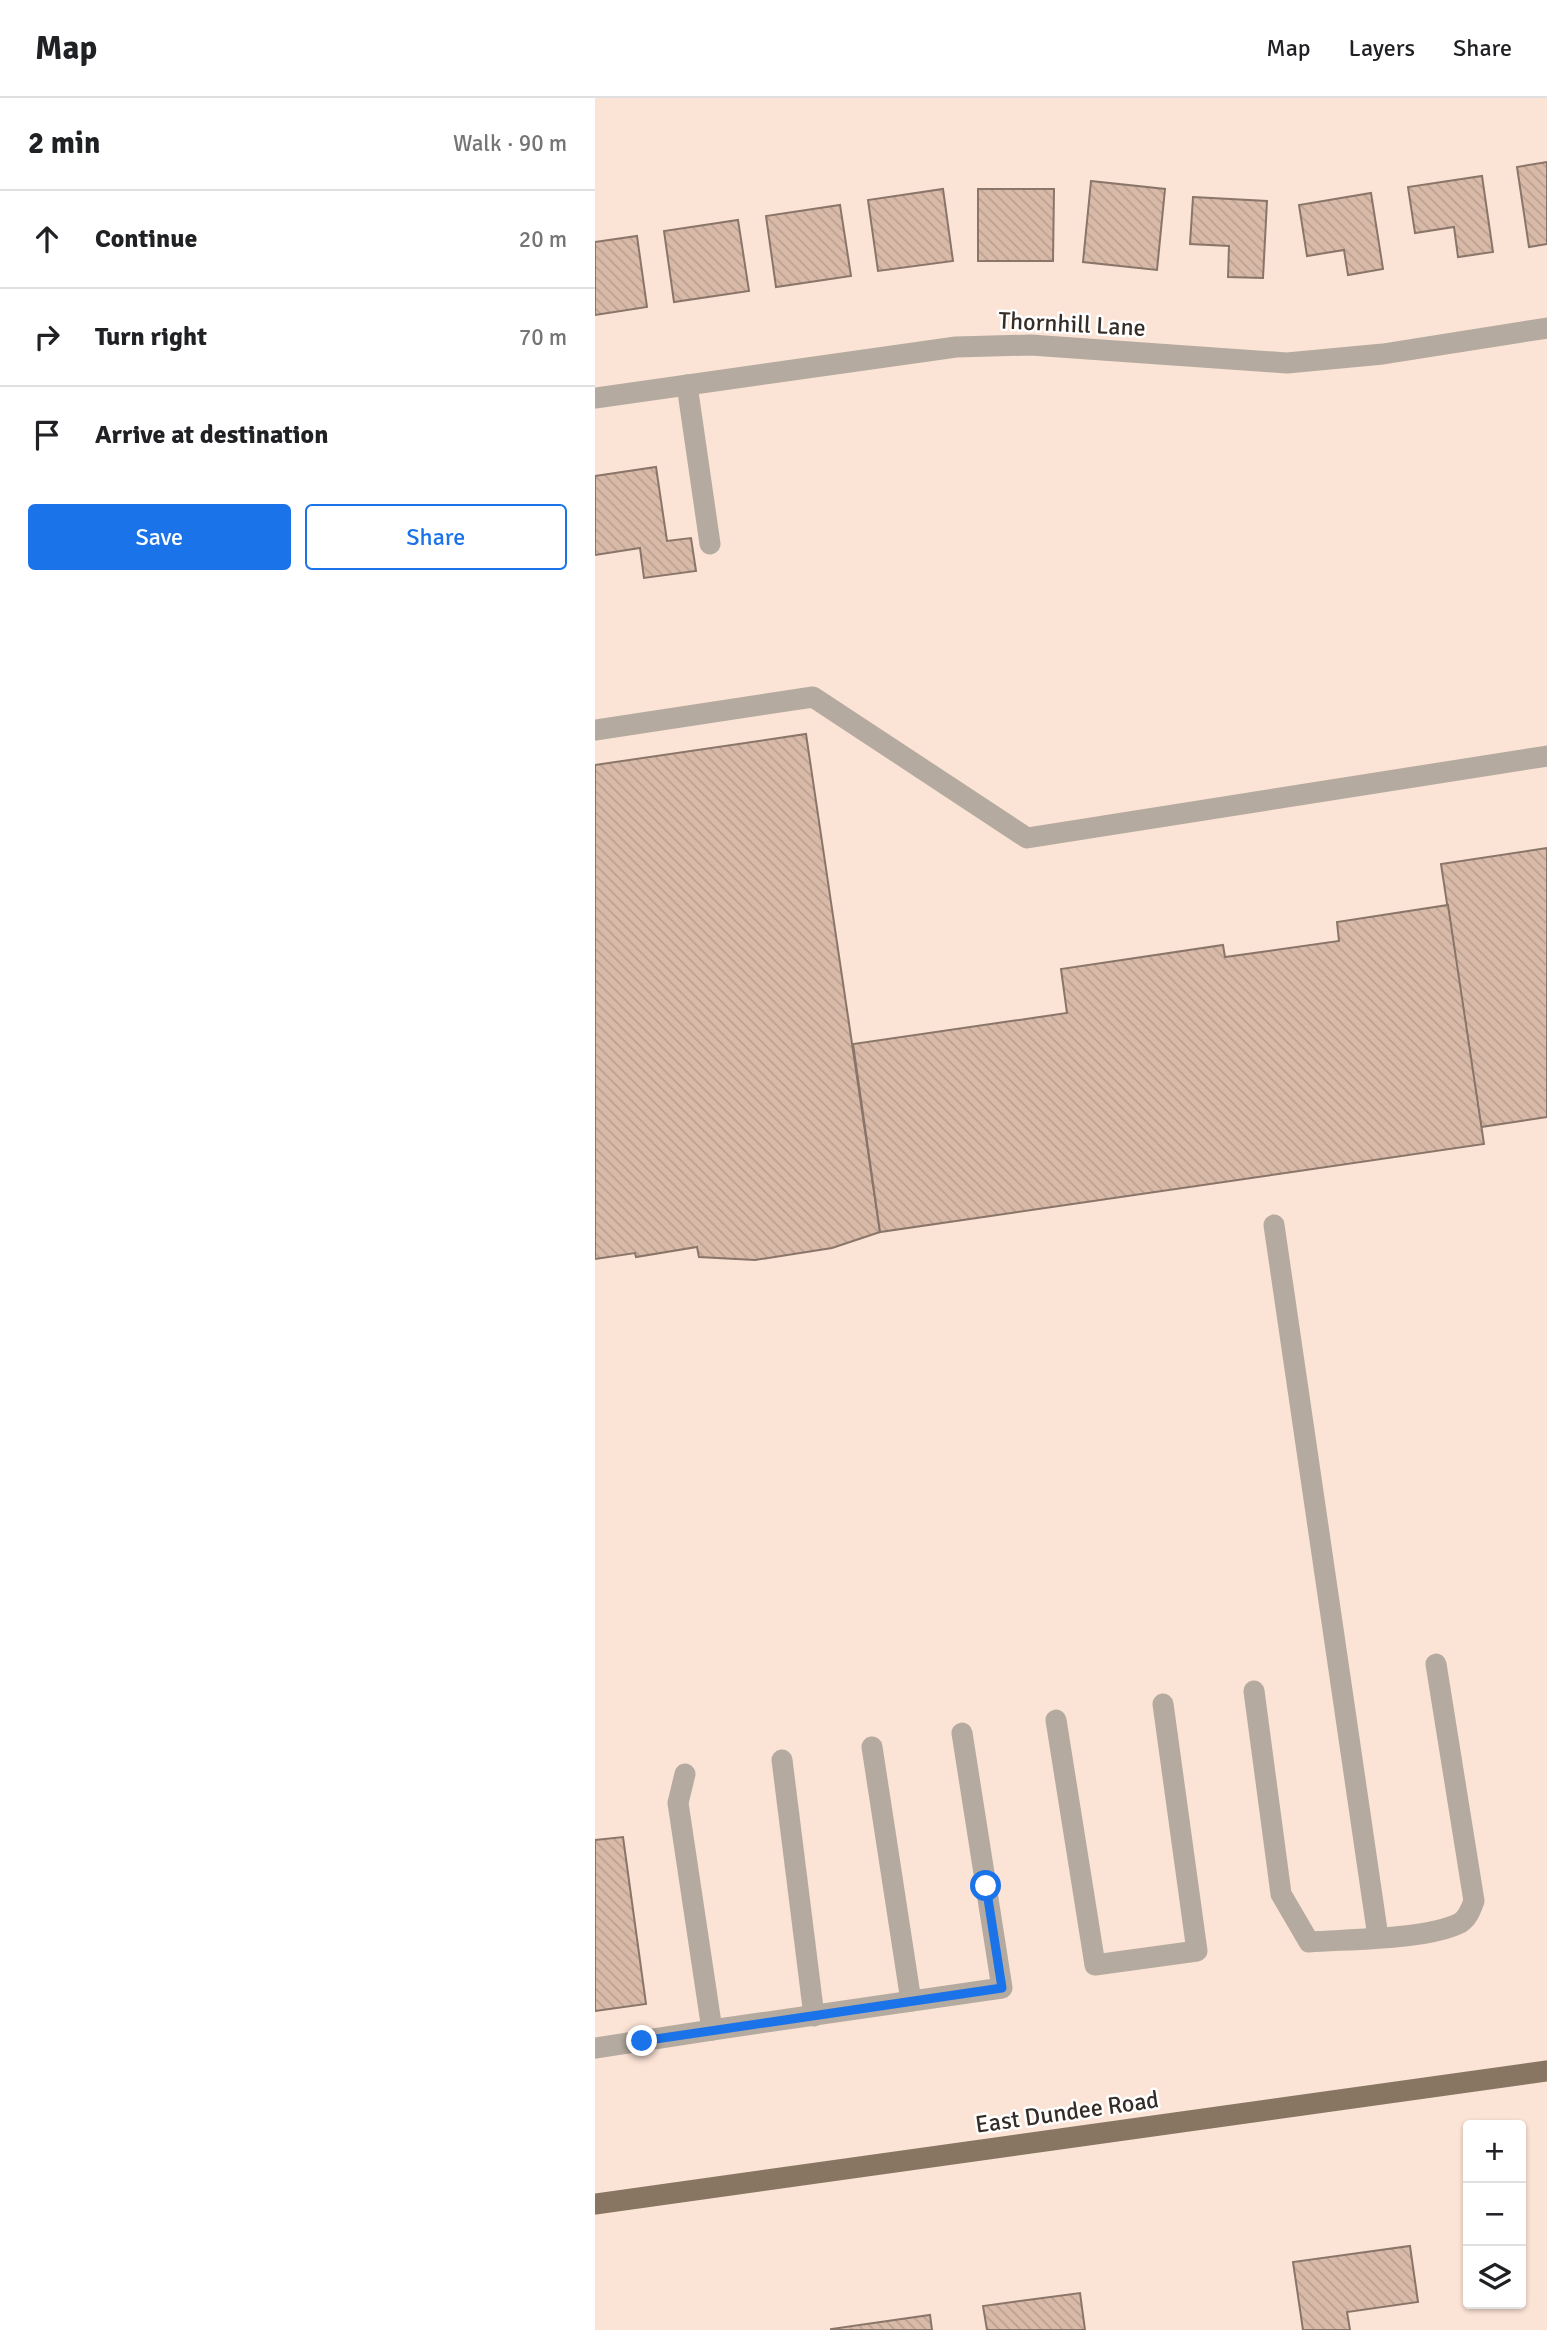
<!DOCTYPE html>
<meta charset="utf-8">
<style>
body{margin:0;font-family:Signika,sans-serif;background:#f6f6f6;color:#202124}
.controls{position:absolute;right:21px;bottom:21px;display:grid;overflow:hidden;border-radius:7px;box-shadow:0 2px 5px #0004}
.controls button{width:63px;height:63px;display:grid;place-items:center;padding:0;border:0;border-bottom:2px solid #e0e0e0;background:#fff;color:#202124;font:35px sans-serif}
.stop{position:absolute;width:21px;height:21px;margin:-16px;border:5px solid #1a73e8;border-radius:50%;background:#fff}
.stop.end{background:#1a73e8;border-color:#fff;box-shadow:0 2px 7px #0008}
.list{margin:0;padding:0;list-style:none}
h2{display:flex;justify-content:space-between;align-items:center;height:91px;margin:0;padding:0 28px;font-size:30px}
h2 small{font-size:23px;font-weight:400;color:#757577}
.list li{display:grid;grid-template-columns:46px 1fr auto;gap:21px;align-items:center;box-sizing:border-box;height:98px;padding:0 28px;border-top:2px solid #e0e0e0}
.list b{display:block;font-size:26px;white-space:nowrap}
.list em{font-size:23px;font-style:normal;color:#757577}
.actions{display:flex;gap:14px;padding:21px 28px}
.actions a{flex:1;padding:16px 0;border:2px solid #1a73e8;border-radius:7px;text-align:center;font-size:24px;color:#1a73e8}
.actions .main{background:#1a73e8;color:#fff}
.icon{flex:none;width:38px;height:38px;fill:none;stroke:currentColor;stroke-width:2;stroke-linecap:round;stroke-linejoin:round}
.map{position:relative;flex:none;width:952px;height:2232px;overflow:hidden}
header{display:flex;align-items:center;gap:42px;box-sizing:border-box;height:98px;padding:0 35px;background:#fff;border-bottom:2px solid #e0e0e0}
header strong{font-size:33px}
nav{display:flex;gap:38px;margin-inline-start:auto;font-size:24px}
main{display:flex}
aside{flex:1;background:#fff}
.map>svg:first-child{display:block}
.building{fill:url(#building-back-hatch);stroke:#8a7569;stroke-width:2}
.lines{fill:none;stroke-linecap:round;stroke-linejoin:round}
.minor{stroke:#b5aa9f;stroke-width:21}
.major{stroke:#887662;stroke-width:21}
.route{stroke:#1a73e8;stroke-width:9}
.labels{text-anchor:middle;stroke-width:5;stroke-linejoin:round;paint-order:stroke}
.street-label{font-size:24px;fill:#352c26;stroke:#fff}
</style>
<header>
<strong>Map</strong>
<nav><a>Map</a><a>Layers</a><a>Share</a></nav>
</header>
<main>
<aside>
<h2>2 min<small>Walk · 90 m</small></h2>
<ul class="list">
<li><svg class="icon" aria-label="ahead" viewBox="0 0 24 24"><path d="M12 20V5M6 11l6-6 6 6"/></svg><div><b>Continue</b></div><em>20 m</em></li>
<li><svg class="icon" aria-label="right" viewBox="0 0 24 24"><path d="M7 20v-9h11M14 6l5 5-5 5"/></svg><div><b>Turn right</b></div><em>70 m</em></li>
<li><svg class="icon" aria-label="arrive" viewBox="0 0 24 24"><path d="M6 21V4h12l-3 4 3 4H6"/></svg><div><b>Arrive at destination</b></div></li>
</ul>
<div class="actions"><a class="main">Save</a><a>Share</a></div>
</aside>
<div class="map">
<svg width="952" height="2232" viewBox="0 0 952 2232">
<defs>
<pattern id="building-back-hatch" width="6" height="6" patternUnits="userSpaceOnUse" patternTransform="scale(1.75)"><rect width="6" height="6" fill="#d9baa8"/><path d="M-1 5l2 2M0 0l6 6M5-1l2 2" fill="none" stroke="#bba090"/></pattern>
</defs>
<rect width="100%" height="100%" fill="#fbe3d5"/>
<g class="building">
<polygon points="952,64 952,146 934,149 922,69"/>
<polygon points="887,78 898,154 863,159 859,129 820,135 813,89"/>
<polygon points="496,83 570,91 562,172 488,164"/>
<polygon points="348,91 358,163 283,173 273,102"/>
<polygon points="383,91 459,91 458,163 383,163"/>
<polygon points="776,95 788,171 753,177 749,152 712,158 704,107"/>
<polygon points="598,99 672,103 668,180 633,179 634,148 595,146"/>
<polygon points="245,107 256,178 181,189 171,118"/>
<polygon points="143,122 154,193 79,204 69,133"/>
<polygon points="42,138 52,209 0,217 0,144"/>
<polygon points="61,369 72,443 96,440 101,473 49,480 45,450 0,457 0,378"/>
<polygon points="211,636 285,1134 237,1150 160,1162 104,1159 102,1149 41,1159 40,1155 0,1161 0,667"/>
<polygon points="952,750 952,1019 886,1029 846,766"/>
<polygon points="853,807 889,1046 285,1134 258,946 472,915 466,871 628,847 630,859 744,843 742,824"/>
<polygon points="28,1739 51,1906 0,1913 0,1742"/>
<polygon points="815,2148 823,2204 752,2214 755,2232 708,2232 698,2164"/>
<polygon points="485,2195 490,2232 392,2232 388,2208"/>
<polygon points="335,2217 337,2232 236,2232 236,2231"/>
</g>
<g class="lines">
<g class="minor">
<polyline points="92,287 115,446"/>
<polyline points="0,300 361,249 436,247 692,265 788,256 952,230"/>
<polyline points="0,632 218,599 432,740 952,658"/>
<polyline points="679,1127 783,1839"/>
<path d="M659,1593l27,203 28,48c40,-3 116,-2 151,-19 8,-5 11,-14 14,-22l-38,-237"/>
<polyline points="461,1622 500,1867 602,1853 568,1606"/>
<polyline points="277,1649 316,1903"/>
<polyline points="187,1662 219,1918"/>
<polyline points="117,1932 407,1890 367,1635"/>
<polyline points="0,1950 117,1932 83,1705 90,1676"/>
</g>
<polyline class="major" points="0,2106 952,1973"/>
</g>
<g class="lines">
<polyline class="route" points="47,1943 407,1890 391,1788"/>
</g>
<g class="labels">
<g class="street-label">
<text transform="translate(477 226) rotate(3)" y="8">Thornhill Lane</text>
<text transform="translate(472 2014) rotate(-8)" y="8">East Dundee Road</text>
</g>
</g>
</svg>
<div class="controls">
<button>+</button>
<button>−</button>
<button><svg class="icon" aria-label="layers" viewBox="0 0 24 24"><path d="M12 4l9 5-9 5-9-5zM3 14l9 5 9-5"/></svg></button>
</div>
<div class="stop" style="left:391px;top:1788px"></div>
<div class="stop end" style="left:47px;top:1943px"></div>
</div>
</main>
